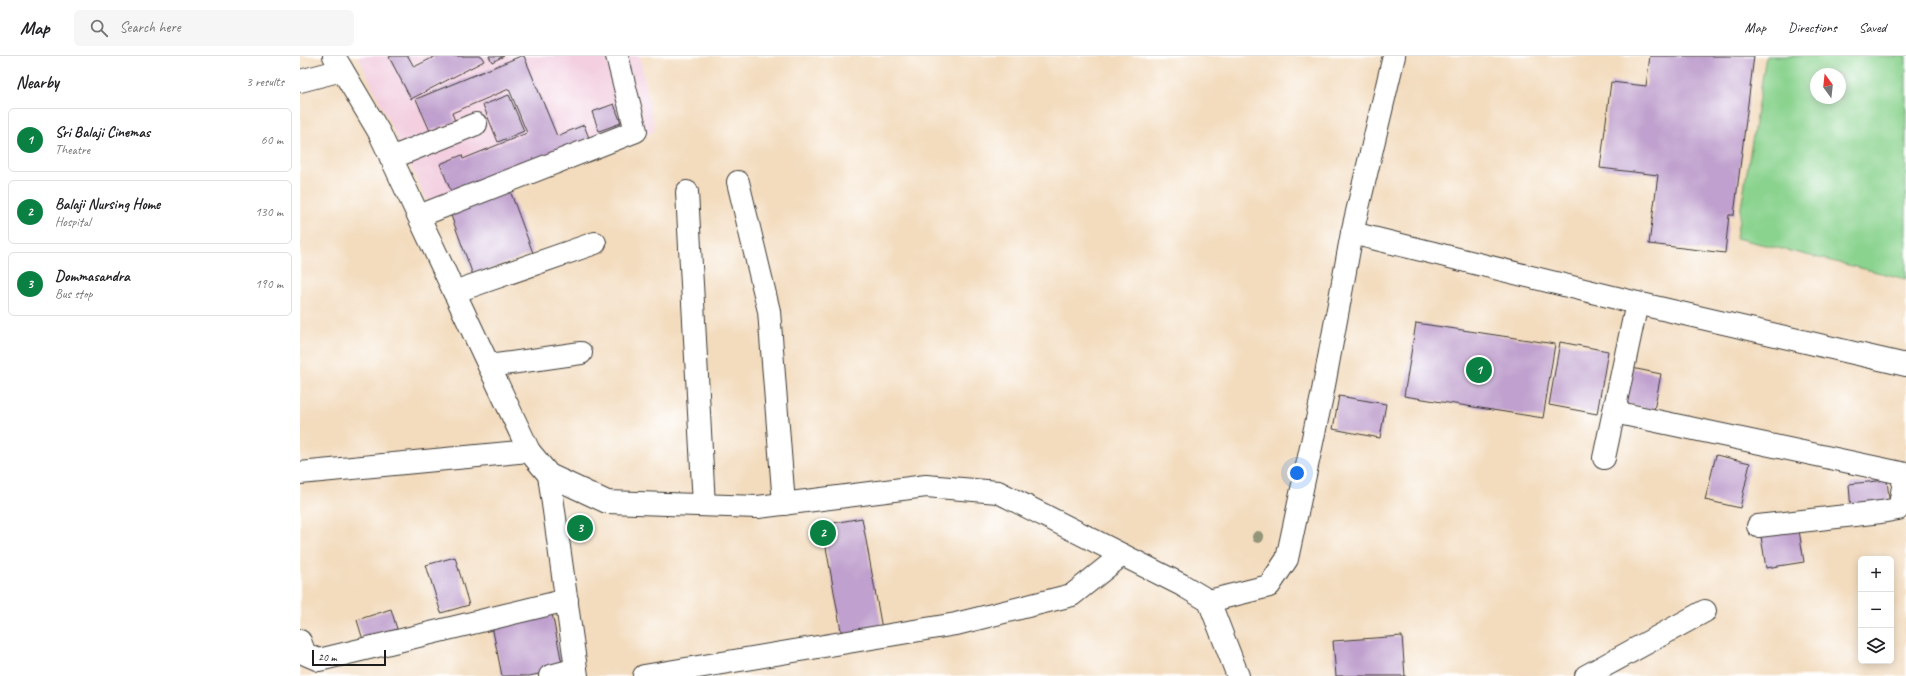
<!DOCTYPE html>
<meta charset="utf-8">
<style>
body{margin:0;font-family:Caveat,sans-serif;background:#f6f6f6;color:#202124}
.controls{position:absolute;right:12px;bottom:12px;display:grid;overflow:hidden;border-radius:6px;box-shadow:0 2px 10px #0003}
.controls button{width:36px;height:36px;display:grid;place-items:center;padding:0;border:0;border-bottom:1px solid #e0e0e0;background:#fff;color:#202124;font:20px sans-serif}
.compass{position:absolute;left:1510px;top:12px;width:36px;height:36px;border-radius:50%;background:#fff;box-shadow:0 2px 10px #0003;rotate:345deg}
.scale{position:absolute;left:12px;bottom:10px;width:74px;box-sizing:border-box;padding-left:4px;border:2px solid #1c1c1c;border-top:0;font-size:11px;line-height:14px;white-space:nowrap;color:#1c1c1c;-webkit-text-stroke:3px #fff;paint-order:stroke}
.you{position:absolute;left:997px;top:417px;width:14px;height:14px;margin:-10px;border:3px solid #fff;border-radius:50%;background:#1a73e8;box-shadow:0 0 0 6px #1a73e833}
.badge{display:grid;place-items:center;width:26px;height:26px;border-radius:50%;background:#0b8043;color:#fff;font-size:13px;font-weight:700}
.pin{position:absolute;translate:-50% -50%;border:2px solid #fff;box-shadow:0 1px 4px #0006}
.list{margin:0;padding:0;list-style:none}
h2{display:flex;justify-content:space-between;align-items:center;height:52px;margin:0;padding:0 16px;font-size:17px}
h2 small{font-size:13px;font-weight:400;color:#757577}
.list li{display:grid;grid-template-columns:26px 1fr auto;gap:12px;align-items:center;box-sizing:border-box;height:64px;margin:0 8px 8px;padding:0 8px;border:1px solid #e0e0e0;border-radius:6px}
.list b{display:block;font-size:15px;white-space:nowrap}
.list p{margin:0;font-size:13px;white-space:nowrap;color:#757577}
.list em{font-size:13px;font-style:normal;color:#757577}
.icon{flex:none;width:22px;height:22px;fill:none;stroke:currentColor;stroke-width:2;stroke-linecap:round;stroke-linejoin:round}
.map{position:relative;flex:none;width:1606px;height:620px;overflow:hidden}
header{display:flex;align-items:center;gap:24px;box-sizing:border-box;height:56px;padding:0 20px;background:#fff;border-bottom:1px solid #e0e0e0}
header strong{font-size:19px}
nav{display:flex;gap:22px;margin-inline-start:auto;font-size:14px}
.search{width:280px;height:36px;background:#f6f6f6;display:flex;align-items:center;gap:10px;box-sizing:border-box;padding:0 14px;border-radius:6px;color:#757577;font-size:15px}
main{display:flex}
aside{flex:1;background:#fff}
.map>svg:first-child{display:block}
.built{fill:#f3cfe0}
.green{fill:#8ad38e;stroke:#537855;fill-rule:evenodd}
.building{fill:#c0a0ce}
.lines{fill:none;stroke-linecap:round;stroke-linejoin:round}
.minor-casing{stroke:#3c3934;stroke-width:24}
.minor{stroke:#fff;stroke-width:22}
.tree{fill:#92957a}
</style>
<header>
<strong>Map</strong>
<div class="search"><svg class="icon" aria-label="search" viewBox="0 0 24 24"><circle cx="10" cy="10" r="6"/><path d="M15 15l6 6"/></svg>Search here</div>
<nav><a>Map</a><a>Directions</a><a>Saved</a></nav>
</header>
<main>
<aside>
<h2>Nearby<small>3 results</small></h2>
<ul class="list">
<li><span class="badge">1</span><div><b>Sri Balaji Cinemas</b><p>Theatre</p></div><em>60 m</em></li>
<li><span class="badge">2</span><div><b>Balaji Nursing Home</b><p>Hospital</p></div><em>130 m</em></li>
<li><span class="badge">3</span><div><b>Dommasandra</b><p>Bus stop</p></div><em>190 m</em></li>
</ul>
</aside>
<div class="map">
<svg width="1606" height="620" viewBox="0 0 1606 620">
<rect width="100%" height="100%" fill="#fff"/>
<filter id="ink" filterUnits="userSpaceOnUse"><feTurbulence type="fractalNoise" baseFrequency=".025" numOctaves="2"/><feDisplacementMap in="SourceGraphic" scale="8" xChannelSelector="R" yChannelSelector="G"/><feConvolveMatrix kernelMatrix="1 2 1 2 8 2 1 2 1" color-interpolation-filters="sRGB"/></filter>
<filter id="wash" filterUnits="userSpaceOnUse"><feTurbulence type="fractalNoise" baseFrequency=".012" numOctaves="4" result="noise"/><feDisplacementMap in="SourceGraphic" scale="16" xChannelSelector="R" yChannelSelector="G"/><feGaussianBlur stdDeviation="0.9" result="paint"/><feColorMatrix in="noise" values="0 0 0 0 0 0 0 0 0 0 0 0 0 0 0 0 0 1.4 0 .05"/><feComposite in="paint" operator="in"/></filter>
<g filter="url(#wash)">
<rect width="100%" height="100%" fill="#f3dbbd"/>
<polygon class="built" points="58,0 340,0 355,75 135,162"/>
<path class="green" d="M1466,0h140v223l-170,-41zM1516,18h24v24h-24z"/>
<g id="blocks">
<g class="building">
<polygon points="92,0 108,0 114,11 136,0 181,0 184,5 111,43 89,1"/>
<polygon points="189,0 204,0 192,6"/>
<polygon points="221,0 224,0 257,80 284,69 289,82 152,138 140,108 162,99 163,103 227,77 209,33 152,57 155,65 130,75 116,43"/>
<polygon points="1350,0 1454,0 1434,159 1429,159 1425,197 1349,188 1358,119 1300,112 1311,26 1346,30"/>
<polygon points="209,39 224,75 198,86 183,49"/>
<polygon points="314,48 321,67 299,75 292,56"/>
<polygon points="209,132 233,197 173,219 149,154"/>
<polygon points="1116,267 1255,288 1243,362 1104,340"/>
<polygon points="1260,286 1308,295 1297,358 1249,349"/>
<polygon points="1327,311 1361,318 1354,354 1320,347"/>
<polygon points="1039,340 1086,348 1080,382 1033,373"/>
<polygon points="1416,399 1450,407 1440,452 1405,444"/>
<polygon points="1587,424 1590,451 1551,455 1549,428"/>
<polygon points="562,462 582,573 542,580 522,469"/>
<polygon points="1498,468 1504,506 1466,512 1460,474"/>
<polygon points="155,501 169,549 141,557 126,509"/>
<polygon points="251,552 263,613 229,620 202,620 191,565"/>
<polygon points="91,553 97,573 63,584 57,564"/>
<polygon points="1102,580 1105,620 1036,620 1033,585"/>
</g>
</g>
</g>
<g filter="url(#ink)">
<use href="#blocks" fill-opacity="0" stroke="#3c3934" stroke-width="1"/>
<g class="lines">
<g class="minor-casing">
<g id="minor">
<polyline points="34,0 79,76 229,395 249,419 307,446 458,451 626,430 698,436 882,529 909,545 938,620"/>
<polyline points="0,25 42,14"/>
<polyline points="91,102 176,68"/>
<polyline points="438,126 469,255 484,448"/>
<polyline points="387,136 404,449"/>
<polyline points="119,160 336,75 317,0"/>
<polyline points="1052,177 1337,247 1606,309"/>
<polyline points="154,236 295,187"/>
<polyline points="189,310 281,297"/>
<polyline points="1314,356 1606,418"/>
<polyline points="1304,402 1337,247"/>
<polyline points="0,417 229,395"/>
<polyline points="249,419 277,620"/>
<polyline points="1458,470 1581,456 1598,453 1600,449 1605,418"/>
<polyline points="909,545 969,530 987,503 1022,340 1052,177 1094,0"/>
<polyline points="0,585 5,598 19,604 267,544"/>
<polyline points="250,620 276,613"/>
<polyline points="344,620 656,568 772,539 822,499"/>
<polyline points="1286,620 1405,555"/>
</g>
</g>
<use href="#minor" class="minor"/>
</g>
<circle class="tree" cx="958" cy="481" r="6"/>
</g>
</svg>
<div class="controls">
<button>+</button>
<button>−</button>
<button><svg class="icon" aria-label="layers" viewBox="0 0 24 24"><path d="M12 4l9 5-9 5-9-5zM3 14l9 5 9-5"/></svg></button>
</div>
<svg class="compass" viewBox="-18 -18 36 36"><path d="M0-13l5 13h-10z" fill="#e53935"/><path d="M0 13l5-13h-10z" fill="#757577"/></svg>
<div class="scale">20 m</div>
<div class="you"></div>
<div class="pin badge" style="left:1179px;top:314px">1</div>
<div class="pin badge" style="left:523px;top:477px">2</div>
<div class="pin badge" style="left:280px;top:472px">3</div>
</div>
</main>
